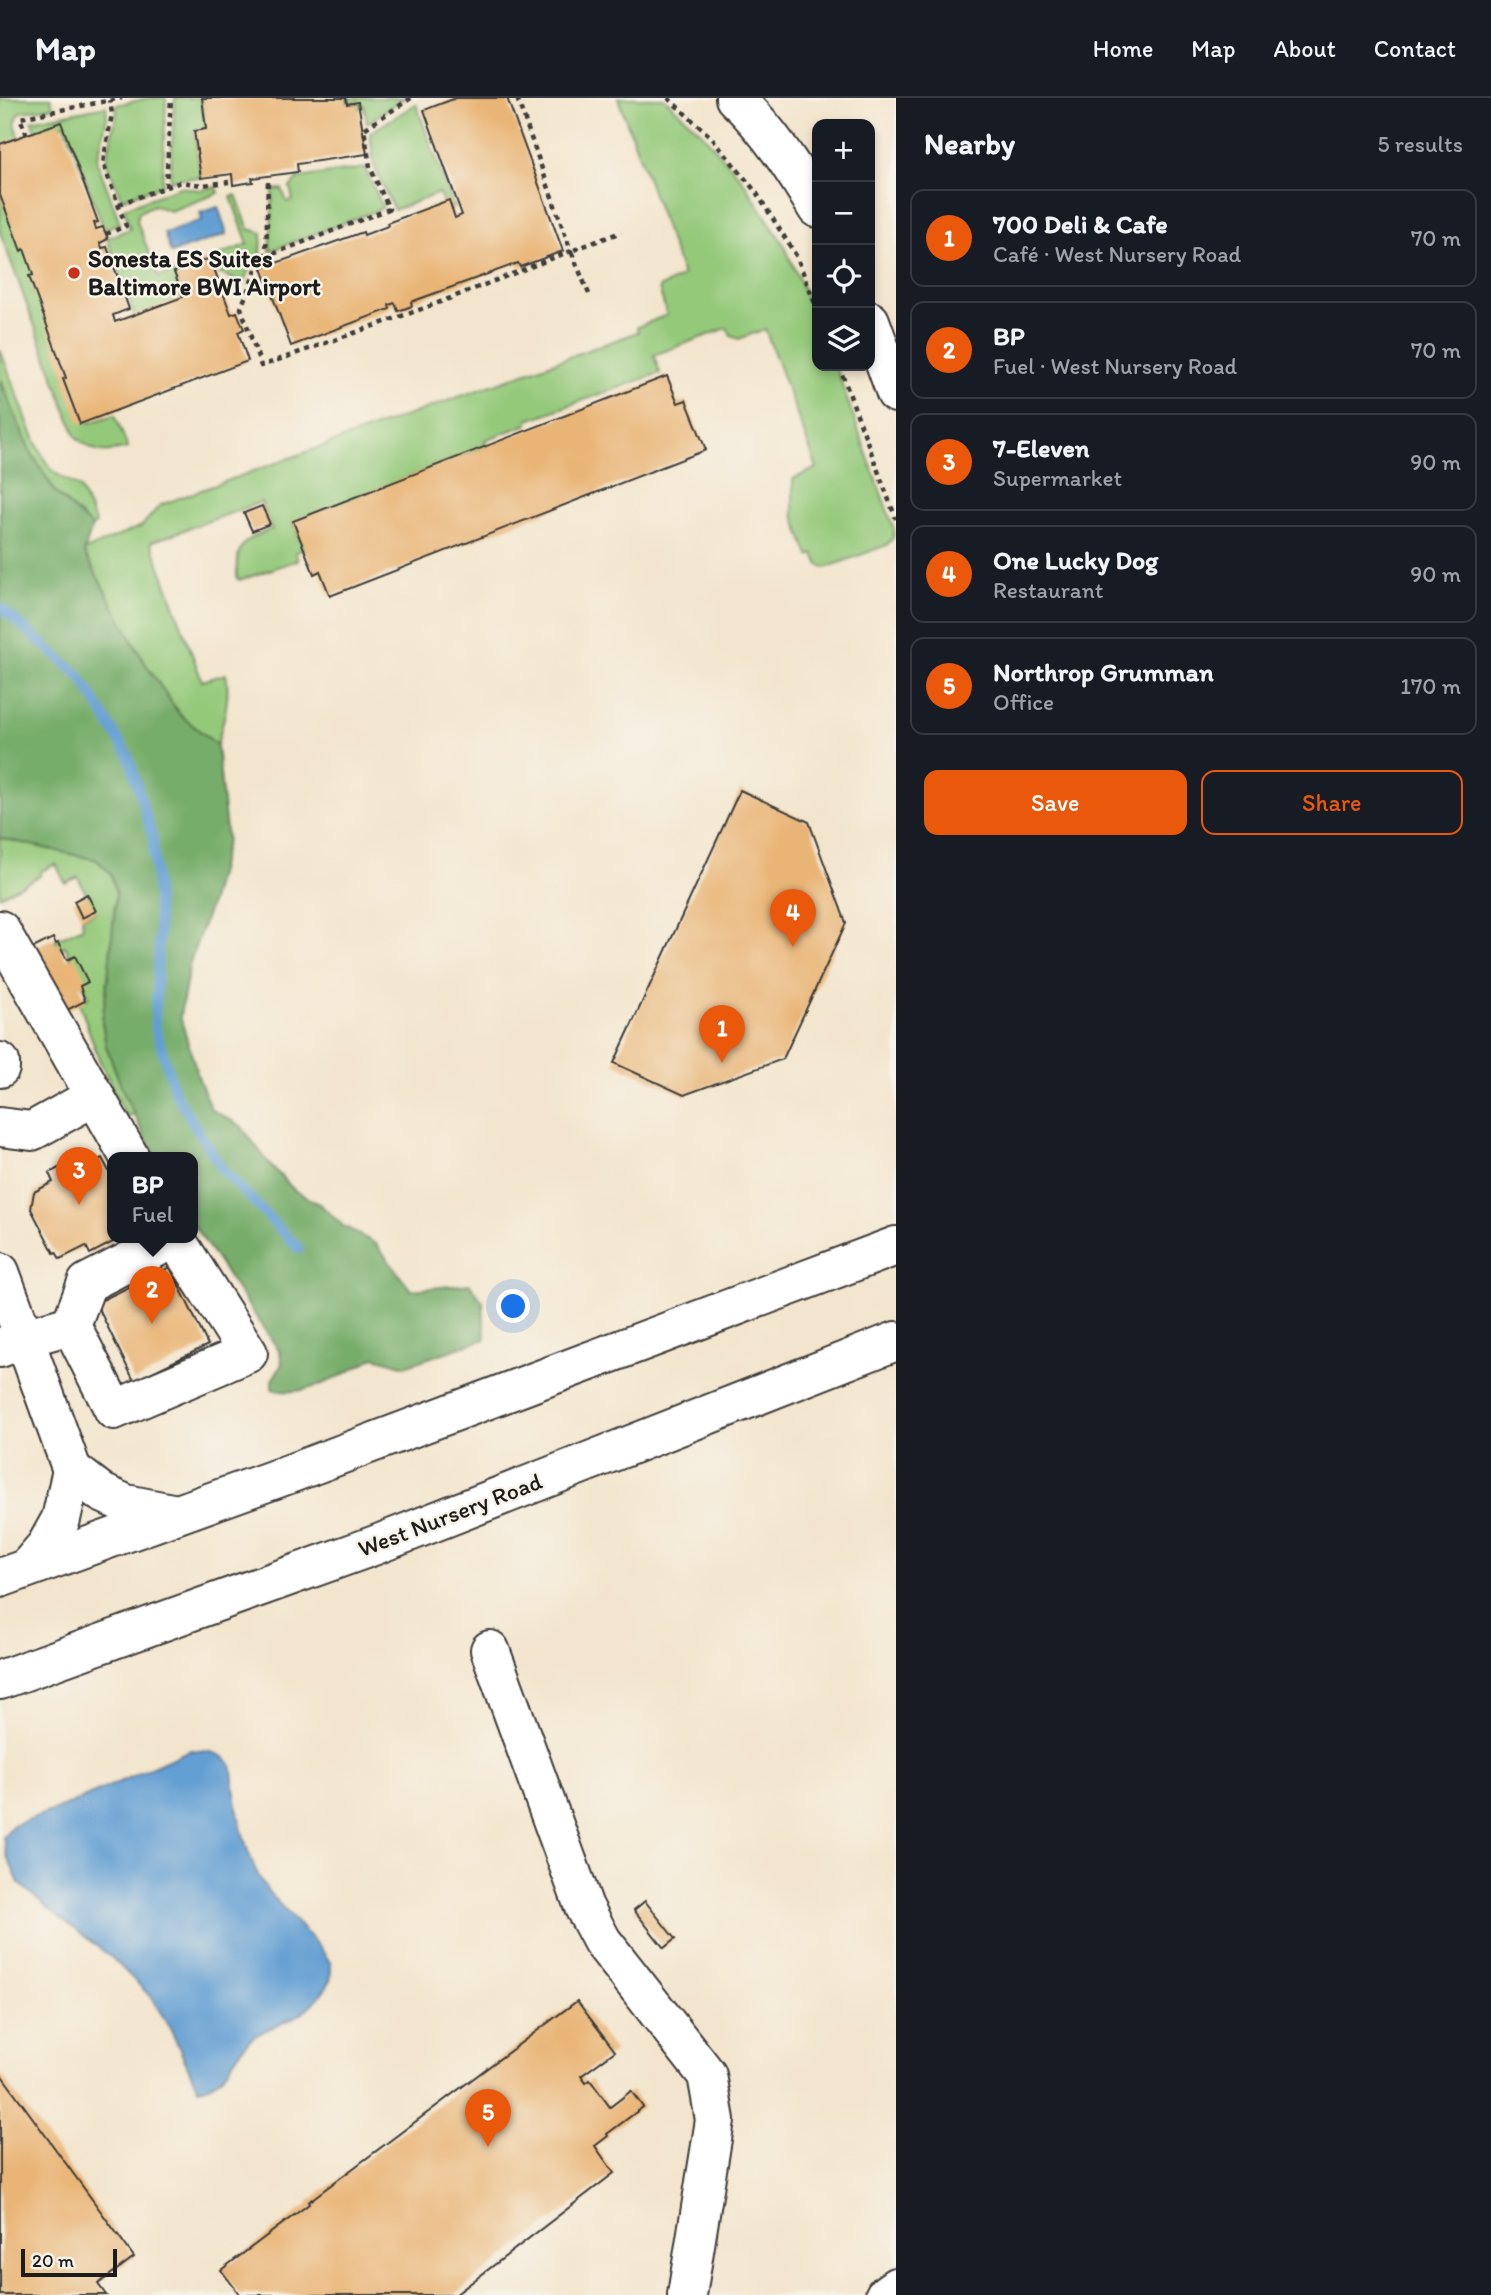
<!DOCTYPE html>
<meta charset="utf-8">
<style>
body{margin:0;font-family:Itim,sans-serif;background:#242831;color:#f1f3f6}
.controls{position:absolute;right:21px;top:21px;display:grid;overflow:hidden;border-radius:14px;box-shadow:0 4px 10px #0003}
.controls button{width:63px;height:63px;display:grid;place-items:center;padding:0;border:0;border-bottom:2px solid #363941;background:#171b24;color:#f1f3f6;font:35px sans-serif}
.scale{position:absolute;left:21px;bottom:18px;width:96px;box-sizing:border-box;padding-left:7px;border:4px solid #1c1c1c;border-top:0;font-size:19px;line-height:24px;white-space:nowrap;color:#1c1c1c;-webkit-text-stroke:5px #f7f3e8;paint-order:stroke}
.you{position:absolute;left:514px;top:1209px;width:24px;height:24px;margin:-18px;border:5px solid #fff;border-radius:50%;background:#1a73e8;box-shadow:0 0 0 10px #1a73e833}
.badge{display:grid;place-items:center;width:46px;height:46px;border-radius:50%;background:#ea580c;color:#fff;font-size:23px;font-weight:700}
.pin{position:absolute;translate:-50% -58px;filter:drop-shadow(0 2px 4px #0008)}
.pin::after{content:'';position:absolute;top:37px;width:24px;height:21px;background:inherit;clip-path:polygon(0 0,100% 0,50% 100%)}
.popup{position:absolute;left:107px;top:1054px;width:91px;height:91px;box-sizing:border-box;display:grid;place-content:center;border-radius:14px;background:#171b24;filter:drop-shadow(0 2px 5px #0005);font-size:23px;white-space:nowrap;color:#9ea1a6}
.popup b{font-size:26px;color:#f1f3f6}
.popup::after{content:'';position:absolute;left:50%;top:100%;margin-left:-14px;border:14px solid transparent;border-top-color:#171b24}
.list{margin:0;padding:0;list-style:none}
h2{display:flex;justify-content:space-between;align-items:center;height:91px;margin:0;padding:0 28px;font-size:30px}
h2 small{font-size:23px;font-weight:400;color:#9ea1a6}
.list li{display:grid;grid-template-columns:46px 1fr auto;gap:21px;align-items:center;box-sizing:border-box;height:98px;margin:0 14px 14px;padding:0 14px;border:2px solid #363941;border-radius:14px}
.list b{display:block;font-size:26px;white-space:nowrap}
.list p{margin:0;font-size:23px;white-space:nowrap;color:#9ea1a6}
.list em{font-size:23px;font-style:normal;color:#9ea1a6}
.actions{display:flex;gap:14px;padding:21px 28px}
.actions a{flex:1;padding:16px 0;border:2px solid #ea580c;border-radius:14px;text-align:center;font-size:24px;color:#ea580c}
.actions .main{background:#ea580c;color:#fff}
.icon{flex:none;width:38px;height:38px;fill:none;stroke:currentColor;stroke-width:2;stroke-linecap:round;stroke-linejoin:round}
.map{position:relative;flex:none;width:896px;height:2197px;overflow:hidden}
header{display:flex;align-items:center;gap:42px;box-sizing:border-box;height:98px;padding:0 35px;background:#171b24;border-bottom:2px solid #363941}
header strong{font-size:33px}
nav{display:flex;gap:38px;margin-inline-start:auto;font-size:24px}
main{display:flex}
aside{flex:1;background:#171b24}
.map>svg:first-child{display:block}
.green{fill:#94c97a;stroke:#58724b;stroke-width:2}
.forest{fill:#77ad6a;stroke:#4a6443;stroke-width:2}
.water{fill:#639fd3;stroke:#405e78;stroke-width:2}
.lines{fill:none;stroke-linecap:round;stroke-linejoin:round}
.stream{stroke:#639fd3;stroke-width:10}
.building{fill:#e9b577}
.minor-casing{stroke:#3c3a37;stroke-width:42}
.major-casing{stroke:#3c3a37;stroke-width:42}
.path{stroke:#3c3a37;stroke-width:4.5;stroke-dasharray:5 5;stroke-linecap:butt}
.minor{stroke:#fff;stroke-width:38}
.major{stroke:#fff;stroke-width:38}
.poi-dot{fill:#c8321e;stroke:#f7f3e8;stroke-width:2.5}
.labels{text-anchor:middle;stroke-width:5;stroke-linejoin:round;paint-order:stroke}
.poi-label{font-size:24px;font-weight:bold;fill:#1c1c1c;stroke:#f7f3e8;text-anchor:start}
.street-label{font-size:24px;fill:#1c1c1c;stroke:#f7f3e8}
</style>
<header>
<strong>Map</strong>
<nav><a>Home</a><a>Map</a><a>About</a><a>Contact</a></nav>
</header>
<main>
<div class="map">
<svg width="896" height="2197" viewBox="0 0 896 2197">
<rect width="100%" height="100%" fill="#f7f3e8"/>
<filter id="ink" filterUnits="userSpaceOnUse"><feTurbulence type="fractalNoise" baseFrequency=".0143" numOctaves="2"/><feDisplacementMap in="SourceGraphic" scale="14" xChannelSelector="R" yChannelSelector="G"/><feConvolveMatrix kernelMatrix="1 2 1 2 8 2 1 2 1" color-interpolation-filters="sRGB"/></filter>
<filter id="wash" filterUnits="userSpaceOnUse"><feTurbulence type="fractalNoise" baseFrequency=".00686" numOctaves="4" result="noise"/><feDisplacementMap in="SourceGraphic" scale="28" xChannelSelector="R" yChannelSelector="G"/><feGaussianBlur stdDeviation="1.57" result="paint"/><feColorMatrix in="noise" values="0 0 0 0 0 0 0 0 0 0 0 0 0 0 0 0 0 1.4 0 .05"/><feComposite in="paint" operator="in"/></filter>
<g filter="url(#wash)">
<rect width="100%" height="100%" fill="#f3e5cd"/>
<g class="green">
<path d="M0,0h51l2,9 -32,5c-9,10 -5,17 -1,28l-20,7z"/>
<polygon points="149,0 166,0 162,87 122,101 106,63 117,14 116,7"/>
<polygon points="175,0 202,0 206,31 194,33 201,80 181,80 170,83"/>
<polygon points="346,0 404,0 367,25 364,8 358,12 358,4 347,6"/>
<path d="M618,0h46l39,36 38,44 43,67 33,76v45h18l59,163 -1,9 -6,7 -61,23 -7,-3 -5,-11 -5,2 -16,-42v-35l24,-11 -52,-139 -26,10 -8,-3 -4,-8 -73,27 6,18 -132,47v4l-43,16 2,6 -194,76 11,27 -9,3 3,8 -57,20 -4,-1c-1,-34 4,-38 35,-50l-11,-27 -110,40 51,139 24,-7c5,25 -3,47 -9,71l-37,-30 -37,-55 -60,-109 59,-25 18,-21 478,-173 -1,-5 30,-12 -8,-27 24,-12z"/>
<polygon points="416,6 454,110 446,113 439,95 394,112 374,68 370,35"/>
<polygon points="106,8 107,19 97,63 120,125 104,131 65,26 38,36 31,23"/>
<polygon points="365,70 383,110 270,153 273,92 282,91 287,104 293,102 290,89 299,80"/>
<path d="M0,80l89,245 26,-8 13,33c-25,6 -32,6 -52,-11l-76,-205z"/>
<polygon points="180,89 199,92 217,89 219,95 170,113 154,107 139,114 137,123 158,179 174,174 184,203 136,221 107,140 130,131 124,110"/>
<polygon points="236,97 249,131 262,135 261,157 256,157 244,185 218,175 212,160 248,146 231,99"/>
<polygon points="0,251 35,343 46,364 55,375 80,390 96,426 92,429 56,395 29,351 0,281"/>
<polygon points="0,740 97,762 111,776 116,795 108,881 102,923 106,948 134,1016 126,1019 99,961 79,904 89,899 65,848 59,850 55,842 83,829 82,820 95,814 78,779 65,785 56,766 41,773 40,778 0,798"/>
</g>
<path class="forest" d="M0,281l29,70 27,44 36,34 -8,25 59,108 37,55 37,30 10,95 -17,65 -20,57 -10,54 19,63 12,30 30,17 30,40 24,25 26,14 21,20 34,19 35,46 59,-6 13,18 2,37 -80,27 -30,-9c-27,15 -71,43 -103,32v-9l10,-16 -2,-12 -88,-129v-65h-37l-30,-62 -19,-50 -4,-25 6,-42 8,-86 -5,-19 -14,-14 -97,-22z"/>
<g class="water">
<polygon points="218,109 227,136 171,155 164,135 202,122 200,115"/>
<path d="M190,1652c16,1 30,1 41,14 5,41 12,93 37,127 12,16 59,60 63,74 0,3 0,13 -1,16 -1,3 -4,6 -6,9 -19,30 -41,30 -69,46 -20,12 -28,50 -57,53l-28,-61 -19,-31 -40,-40 -63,-49 -29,-25 -12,-27 -4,-19 10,-12 55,-20z"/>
</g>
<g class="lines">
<polyline class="stream" points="0,509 80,578 129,659 153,741 159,832 155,928 175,995 222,1071 299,1151"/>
</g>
<g id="blocks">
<g class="building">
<polygon points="202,0 346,0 347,6 358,4 367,56 297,66 298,74 252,80 253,84 233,87 232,76 201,80 194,33 206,31"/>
<polygon points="456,0 507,0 563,153 520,169 518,165 411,204 412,208 398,213 395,205 389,207 390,211 291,248 262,170 363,134 364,137 388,128 387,125 449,102 455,120 462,117 424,12"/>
<polygon points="61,24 98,124 94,125 96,131 103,129 108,141 100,145 102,150 107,149 129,211 113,217 115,224 183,199 174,174 210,160 231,216 237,214 239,219 244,231 238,234 248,263 80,326 63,281 66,280 29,178 33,177 30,168 24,151 21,153 0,97 0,46"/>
<polygon points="667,278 678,305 686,302 706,352 330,498 320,473 314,476 293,423"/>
<polygon points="262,408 270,426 252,433 244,415"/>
<polygon points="740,692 809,724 846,825 783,961 684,997 614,965"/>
<polygon points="87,796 96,813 82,820 74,803"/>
<polygon points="53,840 56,846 58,845 67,862 75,858 88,884 80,888 85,903 65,913 34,858 36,857 33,850"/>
<polygon points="102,1060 112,1079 112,1136 110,1137 113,1144 90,1156 86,1148 60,1161 56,1154 54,1155 31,1111 34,1094 53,1084 49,1075 72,1063 77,1073"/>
<polygon points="170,1169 208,1247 134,1283 96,1205"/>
<polygon points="645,1803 675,1841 664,1850 634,1812"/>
<polygon points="577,1903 615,1953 581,1978 586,1985 590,1982 610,2009 631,1993 643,2009 607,2036 608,2038 595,2048 614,2075 455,2197 240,2197 221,2172 309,2106 308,2104"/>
<polygon points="0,1975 134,2159 98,2186 106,2197 0,2197"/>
</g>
</g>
</g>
<g filter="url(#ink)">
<use href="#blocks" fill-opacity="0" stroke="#3c3a37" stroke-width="2"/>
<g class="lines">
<g class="minor-casing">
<g id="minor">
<path d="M735,0c33,31 59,71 82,110"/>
<polyline points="870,223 896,295"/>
<polyline points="0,832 130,1060"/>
<polyline points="0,964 0,970"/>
<polyline points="0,1029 32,1033 95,998"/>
<polyline points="0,1174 72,1372 61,1421 46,1448 27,1470"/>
<polyline points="71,1227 87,1185 175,1140"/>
<polyline points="0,1250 24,1240 71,1227 114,1312 248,1255 175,1140"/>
<polyline points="72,1372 102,1395 126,1406 177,1416"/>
<polyline points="490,1552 584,1809 602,1843 707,1977 715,2022 687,2197"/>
<polyline points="885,2197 896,2189"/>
</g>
</g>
<g class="major-casing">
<g id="major">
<polyline points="0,1480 289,1376 896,1148"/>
<polyline points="0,1582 373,1448 896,1243"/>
</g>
</g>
<g class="path">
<polyline points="411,0 364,31 370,69 389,111 260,161 241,210 261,268 430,208 571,153 517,0"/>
<polyline points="668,0 712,40 756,94 797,159 817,211"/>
<polyline points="27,37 20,20 122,0"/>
<polyline points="166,89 181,84 202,87 229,84"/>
<polyline points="119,106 166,89 171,0"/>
<polyline points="106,136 126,128 103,65 112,16 110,2"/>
<polyline points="266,159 268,82"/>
<polyline points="589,196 571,153 621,134"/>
<polyline points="839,268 896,421"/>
</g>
<use href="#minor" class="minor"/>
<use href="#major" class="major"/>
</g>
</g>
<circle class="poi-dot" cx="74" cy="175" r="7"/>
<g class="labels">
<g class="poi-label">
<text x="88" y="169">Sonesta ES Suites<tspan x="88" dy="28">Baltimore BWI Airport</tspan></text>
</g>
<g class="street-label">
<text transform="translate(450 1417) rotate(-21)" y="8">West Nursery Road</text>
</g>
</g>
</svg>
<div class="controls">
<button>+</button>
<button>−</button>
<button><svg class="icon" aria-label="locate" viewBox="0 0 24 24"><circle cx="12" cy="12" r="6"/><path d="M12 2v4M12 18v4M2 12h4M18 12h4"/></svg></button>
<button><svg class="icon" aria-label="layers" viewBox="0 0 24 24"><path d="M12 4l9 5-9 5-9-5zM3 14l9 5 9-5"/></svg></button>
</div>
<div class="scale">20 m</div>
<div class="you"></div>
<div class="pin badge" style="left:722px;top:965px">1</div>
<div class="pin badge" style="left:152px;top:1226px">2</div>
<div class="popup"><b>BP</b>Fuel</div>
<div class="pin badge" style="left:79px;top:1107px">3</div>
<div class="pin badge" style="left:793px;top:849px">4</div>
<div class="pin badge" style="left:488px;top:2049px">5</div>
</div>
<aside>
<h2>Nearby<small>5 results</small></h2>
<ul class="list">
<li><span class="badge">1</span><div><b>700 Deli &amp; Cafe</b><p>Café · West Nursery Road</p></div><em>70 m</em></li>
<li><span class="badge">2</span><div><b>BP</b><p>Fuel · West Nursery Road</p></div><em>70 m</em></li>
<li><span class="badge">3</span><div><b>7-Eleven</b><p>Supermarket</p></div><em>90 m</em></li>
<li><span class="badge">4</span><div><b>One Lucky Dog</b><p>Restaurant</p></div><em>90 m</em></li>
<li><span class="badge">5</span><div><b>Northrop Grumman</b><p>Office</p></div><em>170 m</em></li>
</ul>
<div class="actions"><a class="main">Save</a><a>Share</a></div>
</aside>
</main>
